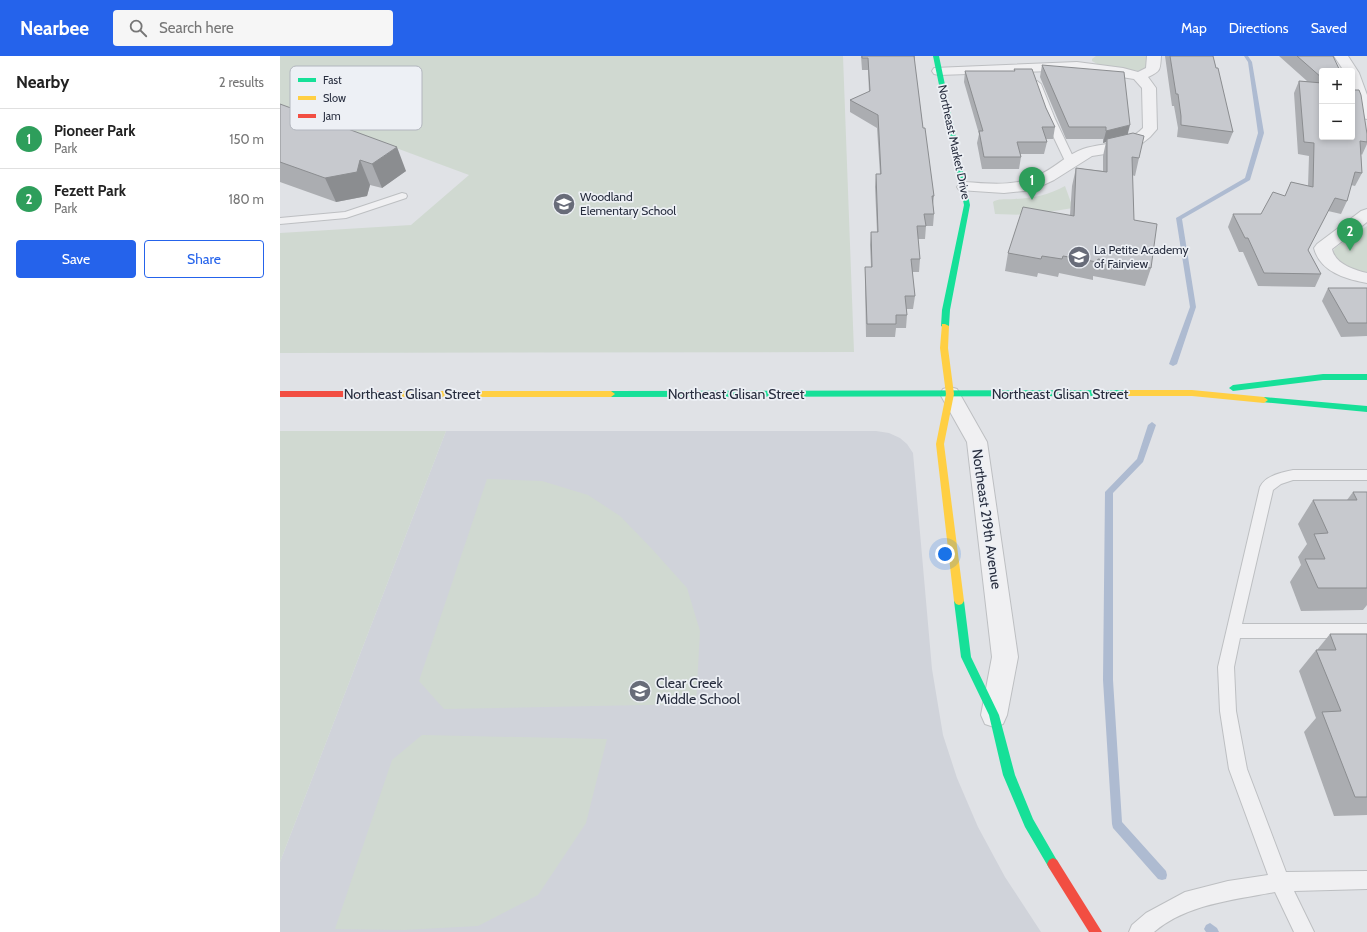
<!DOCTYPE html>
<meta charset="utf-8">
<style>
body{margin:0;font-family:Cabin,sans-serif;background:#f6f6f6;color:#222}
.controls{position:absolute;right:12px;top:12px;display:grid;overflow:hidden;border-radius:4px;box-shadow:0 2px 6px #0003}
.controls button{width:36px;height:36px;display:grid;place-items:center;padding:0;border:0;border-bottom:1px solid #e0e0e0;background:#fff;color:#222;font:20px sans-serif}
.you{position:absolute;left:665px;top:498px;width:14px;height:14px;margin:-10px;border:3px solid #fff;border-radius:50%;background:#1a73e8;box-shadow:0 0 0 6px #1a73e833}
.badge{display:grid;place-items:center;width:26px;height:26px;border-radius:50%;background:#2563eb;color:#fff;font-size:13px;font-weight:700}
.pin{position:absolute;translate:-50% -33px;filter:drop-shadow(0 1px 2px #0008)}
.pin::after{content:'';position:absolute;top:21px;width:14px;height:12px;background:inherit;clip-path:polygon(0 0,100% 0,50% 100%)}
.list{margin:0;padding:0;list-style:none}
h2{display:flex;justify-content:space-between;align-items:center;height:52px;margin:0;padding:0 16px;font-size:17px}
h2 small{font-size:13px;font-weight:400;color:#767676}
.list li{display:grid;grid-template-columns:26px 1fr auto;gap:12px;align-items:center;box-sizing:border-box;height:60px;padding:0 16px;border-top:1px solid #e0e0e0}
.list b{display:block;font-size:15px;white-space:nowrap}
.list p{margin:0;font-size:13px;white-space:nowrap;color:#767676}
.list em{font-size:13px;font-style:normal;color:#767676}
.actions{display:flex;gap:8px;padding:12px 16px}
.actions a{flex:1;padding:9px 0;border:1px solid #2563eb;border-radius:4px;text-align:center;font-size:14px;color:#2563eb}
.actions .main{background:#2563eb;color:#fff}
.icon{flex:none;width:22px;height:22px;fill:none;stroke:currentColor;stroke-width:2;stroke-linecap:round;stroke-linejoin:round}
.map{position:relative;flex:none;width:1087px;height:876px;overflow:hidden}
header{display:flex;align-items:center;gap:24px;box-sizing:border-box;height:56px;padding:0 20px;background:#2563eb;color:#fff}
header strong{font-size:19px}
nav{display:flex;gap:22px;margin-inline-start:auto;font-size:14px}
.search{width:280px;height:36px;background:#f6f6f6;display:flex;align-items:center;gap:10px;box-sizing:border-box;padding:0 14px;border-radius:4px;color:#767676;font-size:15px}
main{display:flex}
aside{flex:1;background:#fff}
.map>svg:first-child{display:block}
.built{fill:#d0d3da}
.green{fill:#d0d9d1}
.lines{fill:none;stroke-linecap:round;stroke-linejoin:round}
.stream{fill:#aebbd1;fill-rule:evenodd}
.lane-casing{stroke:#bdbfc2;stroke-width:2}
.street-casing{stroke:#bdbfc2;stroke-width:2}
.lane{fill:#f0f0f2;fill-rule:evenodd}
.street{fill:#f0f0f2;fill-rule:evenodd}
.fast{fill:#16e098;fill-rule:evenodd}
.slow{fill:#ffcf43;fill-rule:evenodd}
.jam{fill:#f24e42;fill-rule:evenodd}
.wall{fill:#abadb1}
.shaded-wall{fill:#8b8d90}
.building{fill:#c7c9ce;stroke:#8b8d90}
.labels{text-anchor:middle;stroke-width:3.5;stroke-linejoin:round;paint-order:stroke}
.far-street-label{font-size:12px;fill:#272d3e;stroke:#edf0f5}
.far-poi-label{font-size:12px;fill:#272d3e;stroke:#edf0f5;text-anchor:start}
.street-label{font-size:14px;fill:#272d3e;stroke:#edf0f5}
.poi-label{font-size:14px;fill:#272d3e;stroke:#edf0f5;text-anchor:start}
.key{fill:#edf0f5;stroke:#b2b6be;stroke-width:1}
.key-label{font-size:11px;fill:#272d3e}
</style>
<header>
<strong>Nearbee</strong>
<div class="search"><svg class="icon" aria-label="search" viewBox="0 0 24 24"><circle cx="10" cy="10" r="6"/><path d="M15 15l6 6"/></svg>Search here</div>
<nav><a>Map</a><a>Directions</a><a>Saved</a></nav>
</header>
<main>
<aside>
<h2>Nearby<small>2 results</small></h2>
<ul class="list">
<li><span class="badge" style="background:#2e9e5b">1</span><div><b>Pioneer Park</b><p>Park</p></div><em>150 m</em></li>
<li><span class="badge" style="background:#2e9e5b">2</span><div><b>Fezett Park</b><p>Park</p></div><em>180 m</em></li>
</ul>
<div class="actions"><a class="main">Save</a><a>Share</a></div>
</aside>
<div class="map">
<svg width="1087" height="876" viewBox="0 0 1087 876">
<rect width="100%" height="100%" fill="#e0e2e6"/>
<polygon class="built" points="166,375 596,375 609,377 620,382 627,388 633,397 652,613 663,679 677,722 698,771 725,821 761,876 0,876 0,806"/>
<g class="green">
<polygon points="0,0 563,0 574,296 0,297 0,177 131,169 189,119 0,49"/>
<polygon points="816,0 869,0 869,11 858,15 819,9 812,5 812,3"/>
<path d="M785,130l8,22 -44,7 -34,-1 -2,-12c5,-4 15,-2 22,-3 18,-1 34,-4 50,-13z"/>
<path d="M1087,170v48c-11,-3 -30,-11 -34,-22l2,-4z"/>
<polygon points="0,375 166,375 0,806"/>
<polygon points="207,423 262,425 308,439 340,460 372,493 407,532 420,575 416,648 164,653 139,625"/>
<polygon points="142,679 327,683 306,767 258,839 198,870 122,874 55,873 112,704"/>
</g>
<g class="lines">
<g class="stream">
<polygon points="964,0 968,0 972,6 984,77 970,124 902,163 916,251 897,308 893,310 889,308 910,251 896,162 965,122 978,77 968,6"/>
<polygon points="872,366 876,369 863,406 833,437 833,624 842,766 886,815 887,819 886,823 882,824 878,823 833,772 832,768 823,624 825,436 857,403 868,369"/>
<polygon points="930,867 937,872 939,876 926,876 924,873 926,869"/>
</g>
<g class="lane-casing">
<g id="lane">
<polygon points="757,25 761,28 775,63 795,105 793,107 790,108 785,105 765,63 753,28"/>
<polygon points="122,137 126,138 127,140 126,142 66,162 0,168 0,162 65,156"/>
<path d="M1013,414h74v10h-74l-12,4 -8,6 -31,134h125v14h-127l-6,29 2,44 11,58 39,103 81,-1v18l-73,2 20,41h-20l-19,-40c-41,8 -88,12 -121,40h-25l3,-7 14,-12 39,-21 43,-11 40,-6 -39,-106 -9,-58 -2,-44 42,-180c6,-12 21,-14 33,-17z"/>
</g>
</g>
<g class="street-casing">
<g id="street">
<path d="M867,0h14c-1,14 0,15 -13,21l8,11 1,41 -7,8 -10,8 -22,7 -26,4 -38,24 -15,7 -15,4 -20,2 -45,-3 -2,-3 2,-3 6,-2c26,2 55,5 78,-9 14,-7 25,-19 40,-24 22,-7 42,-3 60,-21l-1,-40 -8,-9 -57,-9 -138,5 -5,-1 -2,-3 2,-3 143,-6 46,6 15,4 8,-4z"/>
<polygon points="1054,0 1068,0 1079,17 1087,39 1087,63 1082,62 1080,59 1072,37 1072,15 1064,15"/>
<path d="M1087,153v13l-35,27c3,15 22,21 35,24v10c-21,-4 -47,-11 -53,-35l3,-4 44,-33z"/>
<polygon points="670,331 677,333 707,386 738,601 727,659 723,668 714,671 705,668 701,659 712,601 687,386 660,338 663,333"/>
</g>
</g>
<use href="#lane" class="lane"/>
<use href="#street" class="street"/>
<g class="fast">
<polygon points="653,0 659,0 690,149 670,254 669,270 665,272 661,270 662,254 684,149"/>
<polygon points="1043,318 1087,318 1087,324 1043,324 953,335 949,332 953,329"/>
<polygon points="846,334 850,337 846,340 331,341 327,338 331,335"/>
<polygon points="984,341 1087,350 1087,356 981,346 980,344 981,342"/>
<polygon points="679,541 682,542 684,545 691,601 719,659 735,719 753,763 779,808 777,812 773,814 769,812 745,771 723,719 709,659 681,601 674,545 676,542"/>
</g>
<g class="slow">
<polygon points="662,268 665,268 669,270 668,292 674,338 664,388 684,545 682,548 679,549 676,548 674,545 656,388 666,338 660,292"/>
<polygon points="846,334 912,334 984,341 988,344 984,347 912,340 846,340 842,337"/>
<polygon points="103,335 331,335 335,338 331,341 103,341 99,338"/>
</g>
<g class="jam">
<polygon points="0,335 103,335 107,338 103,341 0,341"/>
<polygon points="773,802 777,804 822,876 809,876 769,812 767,808 769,804"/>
</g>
</g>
<g class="wall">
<polygon points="581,0 635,0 635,3 634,3 643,72 654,140 653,149 654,158 653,170 646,170 645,183 638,183 640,203 639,216 632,216 635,240 633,253 626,253 627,259 626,272 616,272 615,281 586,281 585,224 585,211 591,211 590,189 591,176 597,176 595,131 596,118 600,118 597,72 570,56 570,44 589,36 588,14 582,14"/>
<polygon points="885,0 933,0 953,76 948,88 897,81 898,72 894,50 892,50"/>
<polygon points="999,0 1053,0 1042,15 1042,81 1087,78 1087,88 1082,99 1081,98 1082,117 1075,130 1071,129 1067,145 1061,158 1048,155 1028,194 1041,218 1035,231 978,230 963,196 959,196 948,171 953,158 981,158 1005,140 1011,126 1028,130 1029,100 1018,98 1014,37 1019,25 1027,25"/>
<polygon points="762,9 848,78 859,102 855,120 852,119 854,164 871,212 865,230 813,220 813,224 779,217 778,221 758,217 757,221 725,215 728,197 790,159 792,130 796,112 823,115 823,100 826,86 823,87 823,83 786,83 760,21"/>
<polygon points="734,13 766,52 775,71 773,83 766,83 767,86 764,98 740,98 741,101 739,113 702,113 697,87 699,78 684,26 685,15 734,15"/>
<polygon points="0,48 126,115 102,132 90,129 87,140 56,146 0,126"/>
<polygon points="1048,232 1087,232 1087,280 1061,281 1042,245"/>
<polygon points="1073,436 1087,436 1087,549 1083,554 1021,555 1010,526 1021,509 1018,501 1027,488 1018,468 1033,444 1067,444"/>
<polygon points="1050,578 1087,578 1087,759 1054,760 1024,676 1036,662 1019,615 1036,594 1037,594"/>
</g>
<g class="shaded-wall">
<polygon points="850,69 847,81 827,83 826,86 823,87 826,75"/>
<polygon points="117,91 126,115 102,132 92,108"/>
<polygon points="80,104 90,129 87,140 56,146 45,122"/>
</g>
<g class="building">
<polygon points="582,0 634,0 643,72 645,72 654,140 652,140 654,158 644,158 646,170 637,170 640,203 631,203 635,240 625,240 627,259 616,259 616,268 587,268 585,211 592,211 591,176 598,176 596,118 601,118 598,59 570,44 590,35 588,2 582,2"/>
<polygon points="890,0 933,0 936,12 938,12 953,76 901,69 901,60 898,38 896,38"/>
<polygon points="1017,0 1053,0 1060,15 1042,15 1042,22"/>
<polygon points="762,9 844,16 850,69 826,75 826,71 789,71"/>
<polygon points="734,13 752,13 766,52 775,71 762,71 767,86 737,86 741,101 704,101 699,75 703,75 685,15 735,15"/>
<polygon points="1019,25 1042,27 1042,81 1072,81 1072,34 1079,34 1081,39 1087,78 1087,86 1080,85 1082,117 1075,116 1067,145 1055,142 1028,194 1041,218 984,217 968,182 965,182 953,158 981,158 993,136 1005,140 1011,126 1033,131 1034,87 1024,86"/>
<polygon points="0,48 117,91 92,108 80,104 77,116 45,122 0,106"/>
<polygon points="853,77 864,80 859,102 852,101 854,164 877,168 871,212 818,203 817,206 783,200 782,203 762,200 761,203 728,197 743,151 794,160 796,112 827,116 827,83"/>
<polygon points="1048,232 1087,232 1087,267 1068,267"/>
<polygon points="1073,436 1087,436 1087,532 1038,532 1025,503 1045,503 1034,478 1048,477 1033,444 1077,444"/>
<polygon points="1050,578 1087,578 1087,741 1075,741 1042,656 1061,655 1036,594 1056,594"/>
</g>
<defs>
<g id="school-disc" transform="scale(1.15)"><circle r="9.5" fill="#686c79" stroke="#edf0f5"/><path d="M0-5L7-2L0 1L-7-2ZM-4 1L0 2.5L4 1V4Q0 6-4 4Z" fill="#fff"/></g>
</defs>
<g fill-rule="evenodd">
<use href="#school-disc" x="284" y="148"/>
<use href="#school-disc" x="799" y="201"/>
<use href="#school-disc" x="360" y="635"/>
</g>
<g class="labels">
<g class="far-street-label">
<text transform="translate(674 86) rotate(78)" y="4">Northeast Market Drive</text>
</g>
<g class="far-poi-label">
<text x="300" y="145">Woodland<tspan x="300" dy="14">Elementary School</tspan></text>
<text x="814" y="198">La Petite Academy<tspan x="814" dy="14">of Fairview</tspan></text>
</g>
<g class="street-label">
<text x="132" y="343">Northeast Glisan Street</text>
<text x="456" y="343">Northeast Glisan Street</text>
<text x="780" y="343">Northeast Glisan Street</text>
<text transform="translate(707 463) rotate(82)" y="5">Northeast 219th Avenue</text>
</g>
<g class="poi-label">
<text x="376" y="632">Clear Creek<tspan x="376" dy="16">Middle School</tspan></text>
</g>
</g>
<rect x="10" y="10" width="132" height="64" rx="6" class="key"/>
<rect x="18" y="22" width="18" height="4" fill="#16e098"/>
<rect x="18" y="40" width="18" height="4" fill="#ffcf43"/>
<rect x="18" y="58" width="18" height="4" fill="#f24e42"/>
<g class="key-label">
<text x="43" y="28">Fast</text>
<text x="43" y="46">Slow</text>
<text x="43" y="64">Jam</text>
</g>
</svg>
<div class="controls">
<button>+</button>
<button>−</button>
</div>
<div class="you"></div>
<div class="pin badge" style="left:752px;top:144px;background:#2e9e5b">1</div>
<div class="pin badge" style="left:1070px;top:195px;background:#2e9e5b">2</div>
</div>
</main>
